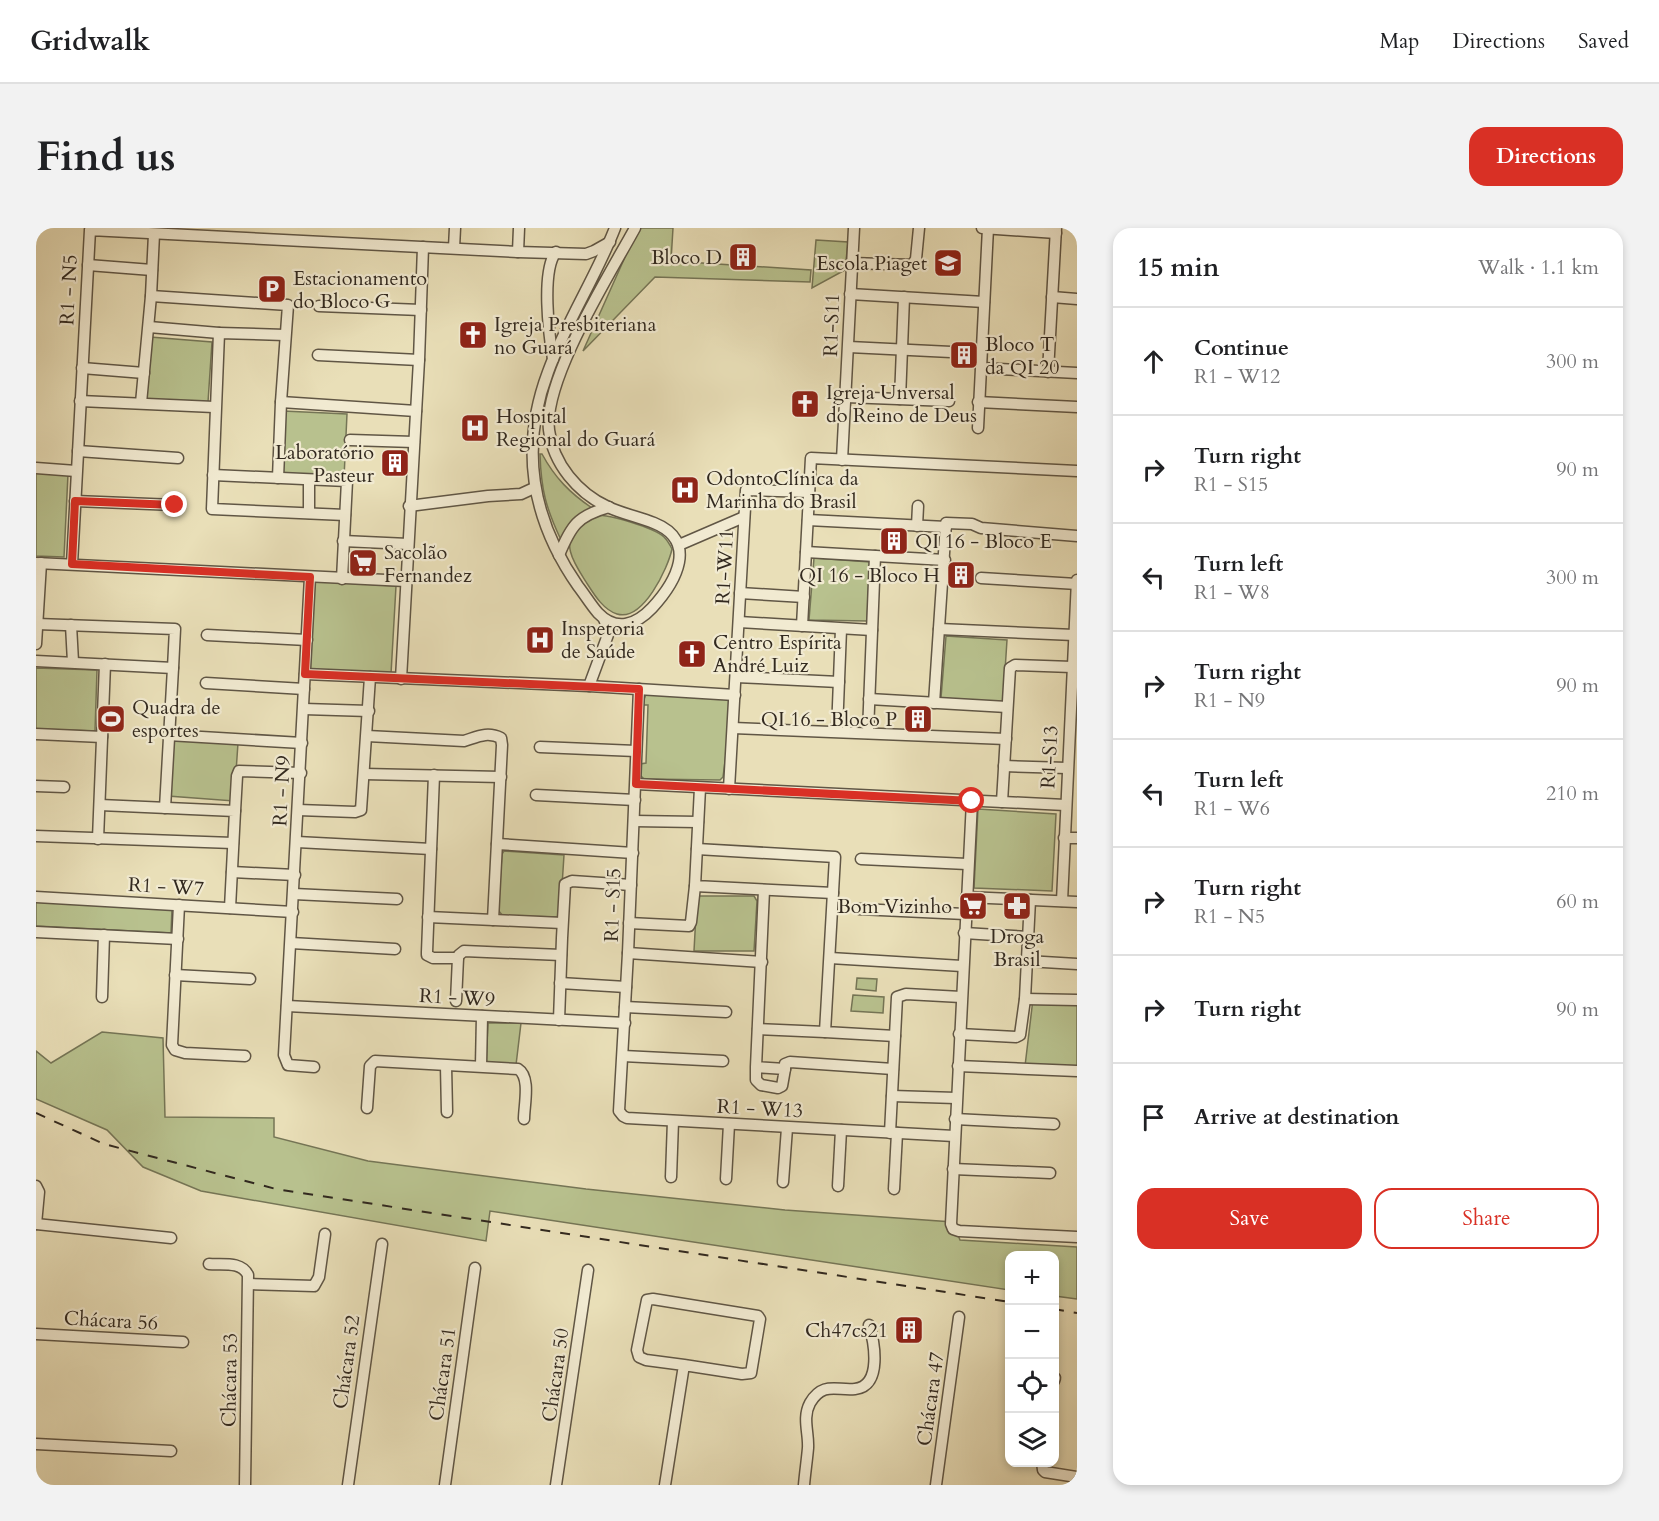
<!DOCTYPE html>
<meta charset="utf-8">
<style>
body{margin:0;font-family:Cardo,serif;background:#f2f2f2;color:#202124}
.controls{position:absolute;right:18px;bottom:18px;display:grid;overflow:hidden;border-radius:12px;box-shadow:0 3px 9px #0003}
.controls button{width:54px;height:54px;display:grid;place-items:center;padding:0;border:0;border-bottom:2px solid #e0e0e0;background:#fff;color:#202124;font:30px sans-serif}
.stop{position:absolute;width:18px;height:18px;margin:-14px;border:4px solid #d93025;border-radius:50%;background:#fff}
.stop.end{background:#d93025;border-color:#fff;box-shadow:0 2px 6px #0008}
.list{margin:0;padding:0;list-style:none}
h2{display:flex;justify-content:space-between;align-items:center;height:78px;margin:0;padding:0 24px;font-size:26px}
h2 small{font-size:20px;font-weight:400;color:#757577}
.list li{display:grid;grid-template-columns:39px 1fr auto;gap:18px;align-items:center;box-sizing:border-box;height:108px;padding:0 24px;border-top:2px solid #e0e0e0}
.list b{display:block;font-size:22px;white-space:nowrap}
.list p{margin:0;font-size:20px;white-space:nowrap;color:#757577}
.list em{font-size:20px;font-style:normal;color:#757577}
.actions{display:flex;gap:12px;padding:18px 24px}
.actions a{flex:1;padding:14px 0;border:2px solid #d93025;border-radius:18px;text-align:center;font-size:21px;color:#d93025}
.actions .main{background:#d93025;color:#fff}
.icon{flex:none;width:33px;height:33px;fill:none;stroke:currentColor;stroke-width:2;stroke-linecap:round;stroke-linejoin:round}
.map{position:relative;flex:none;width:1041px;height:1257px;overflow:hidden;border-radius:18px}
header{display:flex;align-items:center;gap:36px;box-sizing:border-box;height:84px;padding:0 30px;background:#fff;border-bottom:2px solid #e0e0e0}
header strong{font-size:28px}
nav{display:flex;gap:33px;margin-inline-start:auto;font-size:21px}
.intro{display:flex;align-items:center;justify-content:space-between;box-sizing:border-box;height:144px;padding:0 36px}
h1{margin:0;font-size:42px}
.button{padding:15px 27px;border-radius:18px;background:#d93025;color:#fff;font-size:21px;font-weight:700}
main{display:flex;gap:36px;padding:0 36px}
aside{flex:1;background:#fff;border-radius:18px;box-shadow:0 3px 9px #0003}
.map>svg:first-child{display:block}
.green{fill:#b8c18e;stroke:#757556;stroke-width:1.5}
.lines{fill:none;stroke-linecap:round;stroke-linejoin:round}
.minor-casing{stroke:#605645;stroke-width:13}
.minor{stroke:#f1ead1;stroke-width:10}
.rail{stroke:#32291f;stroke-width:2;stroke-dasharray:10 10;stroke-linecap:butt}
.route{stroke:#d93025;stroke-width:8}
.labels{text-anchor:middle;stroke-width:4.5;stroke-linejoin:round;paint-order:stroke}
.poi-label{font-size:20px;fill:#32291f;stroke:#f1ead1;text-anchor:start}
.street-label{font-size:20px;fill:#32291f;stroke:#f1ead1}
</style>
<header>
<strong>Gridwalk</strong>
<nav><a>Map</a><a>Directions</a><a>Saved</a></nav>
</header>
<div class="intro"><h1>Find us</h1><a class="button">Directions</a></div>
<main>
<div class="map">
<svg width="1041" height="1257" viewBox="0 0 1041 1257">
<rect width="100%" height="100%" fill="#e9dfb8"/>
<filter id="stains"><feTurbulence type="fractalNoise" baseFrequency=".00333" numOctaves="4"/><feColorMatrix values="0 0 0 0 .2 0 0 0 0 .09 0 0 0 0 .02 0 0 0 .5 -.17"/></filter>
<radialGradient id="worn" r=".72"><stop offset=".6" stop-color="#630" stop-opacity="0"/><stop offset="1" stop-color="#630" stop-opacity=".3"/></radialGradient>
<g class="green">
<polygon points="602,0 637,0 635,33 775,42 774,54 619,49 547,123"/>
<polygon points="780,12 812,14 809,42 776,60"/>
<polygon points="114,109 176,114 172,174 109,171"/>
<polygon points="247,183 311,186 308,250 244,247"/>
<path d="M504,226h2c13,24 28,39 50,54 -16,6 -25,16 -31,32 -15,-32 -20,-50 -21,-86z"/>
<polygon points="0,244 32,246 28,329 0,328"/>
<path d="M560,287c14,0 57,12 68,22 3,3 6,8 8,12 -4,19 -29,73 -55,65 -13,-4 -22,-18 -29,-29 -11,-18 -30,-41 -9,-61 4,-4 12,-6 17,-9z"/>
<polygon points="778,330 834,334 831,393 773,392"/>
<polygon points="279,353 360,358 355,446 273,441"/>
<polygon points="910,408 971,412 967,474 905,470"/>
<polygon points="0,440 61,442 59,503 0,501"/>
<polygon points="610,466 694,469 694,495 687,549 684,552 608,551 603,546 604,536 610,535 612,477 606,477"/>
<polygon points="136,511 202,515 198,573 132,568"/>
<polygon points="942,581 1020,586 1016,663 938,660"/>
<polygon points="468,623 528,627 524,689 467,688 462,682 466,626"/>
<polygon points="661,668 718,668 721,673 718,723 658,723"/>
<polygon points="0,674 136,680 135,705 0,698"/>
<polygon points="821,750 841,751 840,763 820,761"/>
<polygon points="817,767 848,769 847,785 815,783"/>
<polygon points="997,771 1041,776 1041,843 989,838"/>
<polygon points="452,795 485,795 480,837 450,835"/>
<polygon points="66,804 127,810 129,889 238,890 238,909 332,933 550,961 749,982 917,994 924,1012 1041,1019 1041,1071 1019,1068 1018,1028 974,1028 973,1062 454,983 450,1013 165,963 107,939 71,902 0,871 0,823 15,835"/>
</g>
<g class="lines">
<g class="minor-casing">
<g id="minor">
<polyline points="483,0 482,24 550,26 558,23 574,14"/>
<path d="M579,0c-19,49 -49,94 -67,144 -29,77 -16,148 30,214 7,9 13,19 20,27 18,19 38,12 54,-5 24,-26 47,-67 2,-85 -15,-6 -31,-9 -46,-16 -30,-14 -55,-43 -59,-77 -6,-50 61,-156 86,-202"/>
<polyline points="946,0 1020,5"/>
<polyline points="418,20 419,0"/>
<polyline points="816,35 876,37 880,31 883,0"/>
<polyline points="52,37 116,42"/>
<polyline points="814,66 948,74"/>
<polyline points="115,68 252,77 245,174 242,250"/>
<polyline points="1016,69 1041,71"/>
<polyline points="283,78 385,82"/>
<polyline points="113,99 183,105"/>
<polyline points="249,107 183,105 176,281 309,287"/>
<polyline points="813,119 915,124"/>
<polyline points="282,127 383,132"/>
<path d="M517,131c-4,-24 -12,-88 3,-107"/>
<polyline points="46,140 108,145"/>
<polyline points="945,140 1041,145"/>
<polyline points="1012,144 1020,0"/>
<polyline points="810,169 913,173"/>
<polyline points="864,171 868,69"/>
<polyline points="44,173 178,179"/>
<polyline points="245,174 380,183"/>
<polyline points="942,174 1041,179"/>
<polyline points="105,175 115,68 118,6"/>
<polyline points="942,200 952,0"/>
<polyline points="314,212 378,214"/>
<polyline points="42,223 142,230"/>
<polyline points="806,232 818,0"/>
<polyline points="0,240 40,243"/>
<polyline points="177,247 311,253 306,351"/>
<polyline points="39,273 139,277"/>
<polyline points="373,278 452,268 485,266 498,260"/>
<polyline points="273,285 273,252"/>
<polyline points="772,292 910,299"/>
<polyline points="881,298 882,278"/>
<polyline points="307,313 372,316"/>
<polyline points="643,317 708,289"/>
<polyline points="770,324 909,332"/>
<path d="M523,327c12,-29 18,-39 50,-48"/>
<polyline points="0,335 370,353"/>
<polyline points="36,336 54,2 482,24"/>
<polyline points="274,349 248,827 252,837 278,839"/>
<polyline points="945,350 1041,356"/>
<polyline points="704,365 768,369"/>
<polyline points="703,394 836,402"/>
<polyline points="1,396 139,401 137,440"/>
<polyline points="35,397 37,434"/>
<polyline points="766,398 775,230 1041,243"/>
<polyline points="903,401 1038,407"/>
<polyline points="171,407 271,412"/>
<polyline points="0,416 5,335"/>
<polyline points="0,433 137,440 129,580"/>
<polyline points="269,446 553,458 699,467"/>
<polyline points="700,449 803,454"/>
<polyline points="365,451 383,132 387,19"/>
<polyline points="170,455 268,461"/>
<polyline points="553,458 573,404 568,391"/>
<polyline points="603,461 592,725 583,883 587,888 591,890 918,908"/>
<polyline points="833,471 971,479"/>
<polyline points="898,475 910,295 936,296 945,300 1041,308"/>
<polyline points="268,481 333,483"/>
<polyline points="697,500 970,511"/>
<polyline points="801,503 805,401"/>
<polyline points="832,504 839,328"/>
<polyline points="0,506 66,509"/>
<polyline points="132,507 266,515"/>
<path d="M331,508l97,5c13,-4 23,-10 37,-3l1,7 -9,175"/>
<polyline points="504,519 600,523"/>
<polyline points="968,538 1031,540"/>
<polyline points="328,546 465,549"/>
<polyline points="398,547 391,724 391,727 397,730 422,730"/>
<polyline points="600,556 1029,577"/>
<polyline points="0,558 28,559"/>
<polyline points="664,560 659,658 797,665"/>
<polyline points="693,561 710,262 773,264"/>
<polyline points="500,567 599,572"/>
<polyline points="936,573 915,996 917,1001 923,1003 1041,1009"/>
<polyline points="966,574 974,440 979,437 1036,439"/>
<polyline points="64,577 199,583 194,680"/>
<polyline points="262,582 319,584 325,582 334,449"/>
<polyline points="199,583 201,548 203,543 265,545"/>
<polyline points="598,593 662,594"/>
<polyline points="0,608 197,615"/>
<polyline points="1028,610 1041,610"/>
<polyline points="62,611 69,436"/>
<polyline points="261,614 395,621"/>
<polyline points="461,616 597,625"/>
<polyline points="661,621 799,629 789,804 859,808"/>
<polyline points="825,631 931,636"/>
<polyline points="196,644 259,647"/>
<polyline points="258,666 361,671"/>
<polyline points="0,669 257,684"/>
<polyline points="930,669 1041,674"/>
<polyline points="1026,673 1041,352"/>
<polyline points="143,677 136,817 139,822 149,825 209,828"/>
<polyline points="823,681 929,686"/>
<polyline points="392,689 526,695"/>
<polyline points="593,695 653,698 655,694 659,658"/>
<polyline points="0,704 142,711"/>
<polyline points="928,705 992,709"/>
<polyline points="255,715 359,721"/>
<polyline points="592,725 726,734"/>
<polyline points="794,730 926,738"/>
<polyline points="991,733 1041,736"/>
<polyline points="139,747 214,751"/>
<polyline points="524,755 590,759"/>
<polyline points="66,769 68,707"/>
<polyline points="989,771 1041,772"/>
<polyline points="420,773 422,730 423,727 428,723 525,727"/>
<polyline points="251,778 589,795"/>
<polyline points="589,779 690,784"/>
<polyline points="523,792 526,710 529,656 536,653 595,657"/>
<polyline points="722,801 789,804"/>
<polyline points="923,806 980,809 984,807 989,771 994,672"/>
<polyline points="587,828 687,833"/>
<polyline points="410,838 411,884"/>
<polyline points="445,838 446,788"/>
<polyline points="922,838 1041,843"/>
<polyline points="720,839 749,841 746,858 742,860 725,857 720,852 720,839 728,662"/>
<polyline points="749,841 749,836 754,834 857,841"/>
<polyline points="856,868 920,870"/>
<path d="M331,880l3,-42 5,-5 143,8c13,8 6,36 6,50"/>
<polyline points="919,891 1018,896"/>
<polyline points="854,905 861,769 870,766 925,769"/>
<polyline points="917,941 1014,945"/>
<polyline points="635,949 637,893"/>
<polyline points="690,951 693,896"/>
<polyline points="747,954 751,900"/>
<polyline points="0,958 3,964 0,996"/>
<polyline points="802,958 805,902"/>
<polyline points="858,961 861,905"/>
<polyline points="0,996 135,1010"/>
<path d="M173,1036c14,1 32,-3 39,11l-3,210"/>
<polyline points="213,1056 278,1058 283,1049 289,1006"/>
<polyline points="0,1106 147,1114"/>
<polyline points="1018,1153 1019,1150"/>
<polyline points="0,1216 135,1223"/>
<polyline points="1006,1234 1007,1242 1009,1244 1041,1249"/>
<polyline points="312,1257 346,1016"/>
<polyline points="409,1257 439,1040"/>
<polyline points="520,1257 552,1042"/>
<polyline points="629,1257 648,1137 706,1146 715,1145 724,1091 722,1088 617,1071 611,1072 601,1122 603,1129 610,1132 648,1137"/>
<path d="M768,1257c1,-12 3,-25 4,-37 1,-15 -6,-30 2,-45 13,-22 27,-12 45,-14 28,-3 19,-48 14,-64"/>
<polyline points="900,1257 923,1089"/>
</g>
</g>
<use href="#minor" class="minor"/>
<g class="rail">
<polyline points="0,885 68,916 240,961 974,1074"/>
<polyline points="1018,1081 1041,1085"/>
</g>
</g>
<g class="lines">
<polyline class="route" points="139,277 39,273 36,336 274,349 269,446 603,461 600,556 936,573"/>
</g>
<defs>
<g id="building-square" transform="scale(1.5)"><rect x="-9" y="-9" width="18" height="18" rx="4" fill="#8f2418" stroke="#f1ead1"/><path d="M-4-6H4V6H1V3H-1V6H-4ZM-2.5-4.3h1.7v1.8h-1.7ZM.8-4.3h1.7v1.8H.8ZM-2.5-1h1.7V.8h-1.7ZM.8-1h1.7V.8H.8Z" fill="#fff"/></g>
<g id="school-square" transform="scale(1.5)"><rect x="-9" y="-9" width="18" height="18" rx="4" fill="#8f2418" stroke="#f1ead1"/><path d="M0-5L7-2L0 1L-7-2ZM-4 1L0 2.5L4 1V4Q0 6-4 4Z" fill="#fff"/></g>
<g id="parking-square" transform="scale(1.5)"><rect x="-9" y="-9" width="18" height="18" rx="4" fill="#8f2418" stroke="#f1ead1"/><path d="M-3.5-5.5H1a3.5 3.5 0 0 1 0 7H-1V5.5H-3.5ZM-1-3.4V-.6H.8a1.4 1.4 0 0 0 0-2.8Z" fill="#fff"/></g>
<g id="church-square" transform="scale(1.5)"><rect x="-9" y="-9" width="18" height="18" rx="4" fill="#8f2418" stroke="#f1ead1"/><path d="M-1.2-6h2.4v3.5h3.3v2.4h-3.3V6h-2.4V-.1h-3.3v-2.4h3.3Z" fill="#fff"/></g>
<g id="hospital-square" transform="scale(1.5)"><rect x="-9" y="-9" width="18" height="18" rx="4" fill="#8f2418" stroke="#f1ead1"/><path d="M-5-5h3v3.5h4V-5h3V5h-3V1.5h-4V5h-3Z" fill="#fff"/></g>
<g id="supermarket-square" transform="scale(1.5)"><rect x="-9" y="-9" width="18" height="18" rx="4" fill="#8f2418" stroke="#f1ead1"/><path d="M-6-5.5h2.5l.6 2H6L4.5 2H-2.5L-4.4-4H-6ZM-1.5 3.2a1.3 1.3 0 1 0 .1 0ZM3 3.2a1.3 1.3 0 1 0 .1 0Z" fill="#fff"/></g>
<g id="stadium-square" transform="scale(1.5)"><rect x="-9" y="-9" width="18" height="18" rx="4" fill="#8f2418" stroke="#f1ead1"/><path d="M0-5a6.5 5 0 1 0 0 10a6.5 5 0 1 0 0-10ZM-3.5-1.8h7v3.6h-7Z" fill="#fff"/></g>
<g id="pharmacy-square" transform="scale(1.5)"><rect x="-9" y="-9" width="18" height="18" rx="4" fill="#8f2418" stroke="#f1ead1"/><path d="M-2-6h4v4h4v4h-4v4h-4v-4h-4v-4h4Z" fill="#fff"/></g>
</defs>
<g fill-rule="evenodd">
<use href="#building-square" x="707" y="29"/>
<use href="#school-square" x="912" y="35"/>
<use href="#parking-square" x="236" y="61"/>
<use href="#church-square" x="437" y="107"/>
<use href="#building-square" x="928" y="127"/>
<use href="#church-square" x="769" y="176"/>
<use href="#hospital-square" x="439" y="200"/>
<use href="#building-square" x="359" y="235"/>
<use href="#hospital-square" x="649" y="262"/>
<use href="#building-square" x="858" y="313"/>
<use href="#supermarket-square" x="327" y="335"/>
<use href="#building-square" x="925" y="347"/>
<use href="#hospital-square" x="504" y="412"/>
<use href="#church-square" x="656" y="426"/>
<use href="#stadium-square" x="75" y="491"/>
<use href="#building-square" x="882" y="491"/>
<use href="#supermarket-square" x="937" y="678"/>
<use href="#pharmacy-square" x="981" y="678"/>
<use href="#building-square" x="873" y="1102"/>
</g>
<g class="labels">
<g class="poi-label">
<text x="686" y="36" text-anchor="end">Bloco D</text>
<text x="891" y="42" text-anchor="end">Escola Piaget</text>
<text x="257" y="57">Estacionamento<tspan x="257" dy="23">do Bloco G</tspan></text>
<text x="458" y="103">Igreja Presbiteriana<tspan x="458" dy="23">no Guará</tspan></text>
<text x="949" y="123">Bloco T<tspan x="949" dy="23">da QI 20</tspan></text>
<text x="790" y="171">Igreja Unversal<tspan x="790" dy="23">do Reino de Deus</tspan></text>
<text x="460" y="195">Hospital<tspan x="460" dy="23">Regional do Guará</tspan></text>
<text x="338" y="231" text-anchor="end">Laboratório<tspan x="338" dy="23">Pasteur</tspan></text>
<text x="670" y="257">OdontoClínica da<tspan x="670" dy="23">Marinha do Brasil</tspan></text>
<text x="879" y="320">QI 16 - Bloco E</text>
<text x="348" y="331">Sacolão<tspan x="348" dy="23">Fernandez</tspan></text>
<text x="904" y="354" text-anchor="end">QI 16 - Bloco H</text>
<text x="525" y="407">Inspetoria<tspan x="525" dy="23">de Saúde</tspan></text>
<text x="677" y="421">Centro Espírita<tspan x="677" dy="23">André Luiz</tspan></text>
<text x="96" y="486">Quadra de<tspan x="96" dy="23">esportes</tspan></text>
<text x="861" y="498" text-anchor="end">QI 16 - Bloco P</text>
<text x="916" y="685" text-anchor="end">Bom Vizinho</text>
<text x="981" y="715" text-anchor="middle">Droga<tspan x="981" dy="23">Brasil</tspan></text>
<text x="852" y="1109" text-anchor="end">Ch47cs21</text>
</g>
<g class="street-label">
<text transform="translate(32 62) rotate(-87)" y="7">R1 - N5</text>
<text transform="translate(795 97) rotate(-88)" y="7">R1-S11</text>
<text transform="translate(688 339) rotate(-87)" y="7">R1-W11</text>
<text transform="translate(1013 529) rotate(-87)" y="7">R1-S13</text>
<text transform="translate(245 563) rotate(-87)" y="7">R1 - N9</text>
<text transform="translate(130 658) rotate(3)" y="7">R1 - W7</text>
<text transform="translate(576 677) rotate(-88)" y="7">R1 - S15</text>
<text transform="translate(421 769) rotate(3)" y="7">R1 - W9</text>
<text transform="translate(724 880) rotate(3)" y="7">R1 - W13</text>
<text transform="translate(75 1092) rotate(3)" y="7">Chácara 56</text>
<text transform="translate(310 1134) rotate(-82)" y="7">Chácara 52</text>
<text transform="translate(406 1146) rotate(-82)" y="7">Chácara 51</text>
<text transform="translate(519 1147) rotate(-82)" y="7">Chácara 50</text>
<text transform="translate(193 1152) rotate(-89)" y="7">Chácara 53</text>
<text transform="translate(894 1171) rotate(-82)" y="7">Chácara 47</text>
</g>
</g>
<rect width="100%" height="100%" filter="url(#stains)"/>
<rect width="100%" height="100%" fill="url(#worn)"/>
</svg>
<div class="controls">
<button>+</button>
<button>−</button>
<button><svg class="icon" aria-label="locate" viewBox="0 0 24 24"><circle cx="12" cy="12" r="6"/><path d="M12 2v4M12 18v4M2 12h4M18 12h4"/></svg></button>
<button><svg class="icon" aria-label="layers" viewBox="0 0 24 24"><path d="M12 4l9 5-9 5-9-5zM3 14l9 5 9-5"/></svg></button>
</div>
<div class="stop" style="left:936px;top:573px"></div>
<div class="stop end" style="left:139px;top:277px"></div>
</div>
<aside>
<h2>15 min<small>Walk · 1.1 km</small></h2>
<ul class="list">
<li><svg class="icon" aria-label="ahead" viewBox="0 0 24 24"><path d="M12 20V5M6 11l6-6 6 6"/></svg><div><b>Continue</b><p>R1 - W12</p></div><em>300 m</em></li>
<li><svg class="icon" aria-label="right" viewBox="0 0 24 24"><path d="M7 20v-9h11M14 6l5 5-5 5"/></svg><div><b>Turn right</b><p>R1 - S15</p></div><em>90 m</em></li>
<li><svg class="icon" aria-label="left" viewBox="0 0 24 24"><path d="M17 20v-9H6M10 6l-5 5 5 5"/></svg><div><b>Turn left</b><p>R1 - W8</p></div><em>300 m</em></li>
<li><svg class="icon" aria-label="right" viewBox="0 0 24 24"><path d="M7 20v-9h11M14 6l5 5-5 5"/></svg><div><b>Turn right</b><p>R1 - N9</p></div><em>90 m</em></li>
<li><svg class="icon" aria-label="left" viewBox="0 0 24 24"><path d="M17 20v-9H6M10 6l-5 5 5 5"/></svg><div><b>Turn left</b><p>R1 - W6</p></div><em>210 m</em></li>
<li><svg class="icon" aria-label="right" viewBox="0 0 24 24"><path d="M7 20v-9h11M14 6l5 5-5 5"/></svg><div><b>Turn right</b><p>R1 - N5</p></div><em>60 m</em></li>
<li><svg class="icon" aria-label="right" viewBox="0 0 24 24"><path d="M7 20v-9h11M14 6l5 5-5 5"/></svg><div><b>Turn right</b></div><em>90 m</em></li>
<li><svg class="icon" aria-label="arrive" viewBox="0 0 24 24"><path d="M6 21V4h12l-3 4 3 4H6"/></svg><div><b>Arrive at destination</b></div></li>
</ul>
<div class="actions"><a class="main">Save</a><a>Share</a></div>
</aside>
</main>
